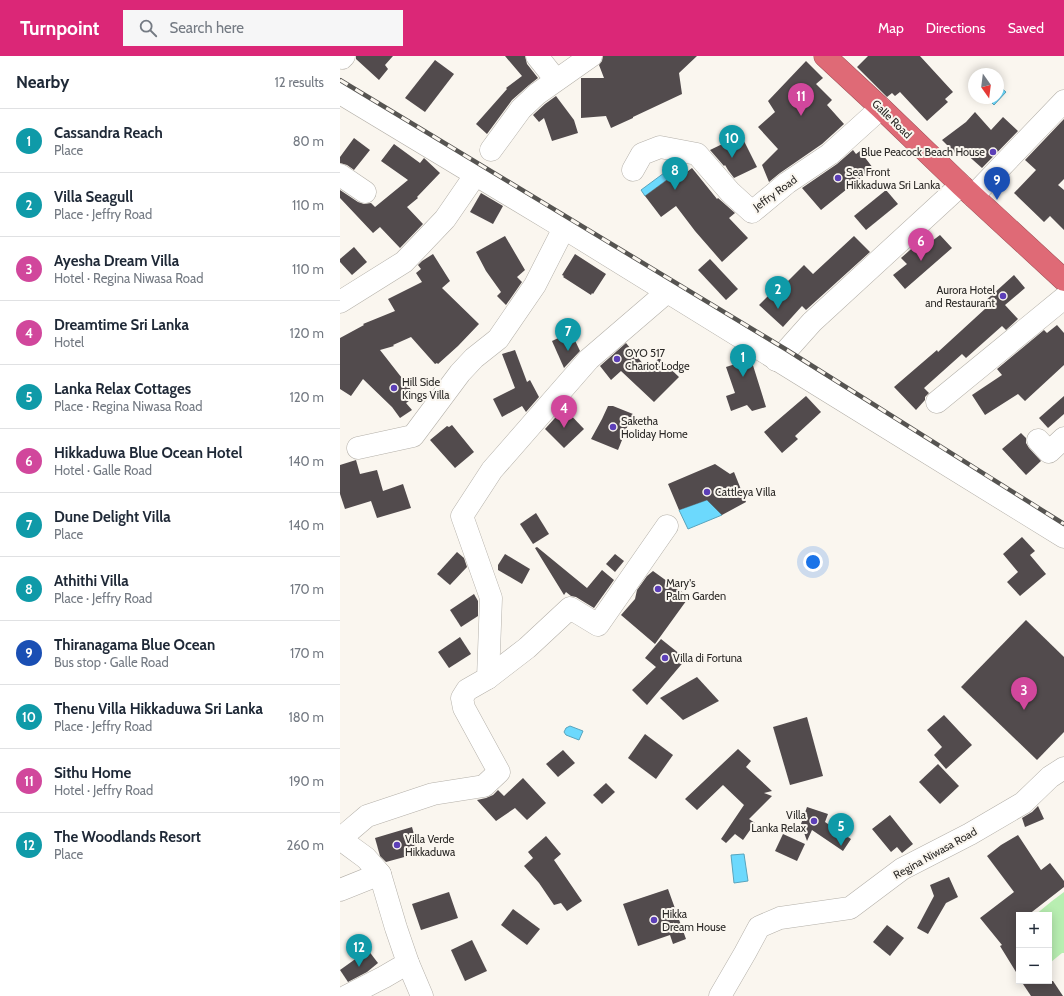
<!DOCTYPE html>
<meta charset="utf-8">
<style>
body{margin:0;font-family:Cabin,sans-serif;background:#f6f6f7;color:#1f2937}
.controls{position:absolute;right:12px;bottom:12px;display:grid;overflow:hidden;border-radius:0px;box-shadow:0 2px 10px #0003}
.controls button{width:36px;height:36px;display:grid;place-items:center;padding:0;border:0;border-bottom:1px solid #e0e1e3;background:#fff;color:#1f2937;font:20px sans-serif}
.compass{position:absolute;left:628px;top:12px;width:36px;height:36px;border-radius:50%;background:#fff;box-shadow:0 2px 10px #0003;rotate:166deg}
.you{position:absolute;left:473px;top:506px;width:14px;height:14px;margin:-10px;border:3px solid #fff;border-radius:50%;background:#1a73e8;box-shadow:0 0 0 6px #1a73e833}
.badge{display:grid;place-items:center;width:26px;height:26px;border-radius:50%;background:#db2777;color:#fff;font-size:13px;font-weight:700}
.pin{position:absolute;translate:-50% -33px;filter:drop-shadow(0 1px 2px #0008)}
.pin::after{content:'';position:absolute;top:21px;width:14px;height:12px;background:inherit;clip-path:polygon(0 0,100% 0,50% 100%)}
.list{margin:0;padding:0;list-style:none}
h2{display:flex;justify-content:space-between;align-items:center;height:52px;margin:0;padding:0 16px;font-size:17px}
h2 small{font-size:13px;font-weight:400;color:#747a83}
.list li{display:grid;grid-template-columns:26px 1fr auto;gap:12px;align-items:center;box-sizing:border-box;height:64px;padding:0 16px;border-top:1px solid #e0e1e3}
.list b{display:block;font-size:15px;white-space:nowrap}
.list p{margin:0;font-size:13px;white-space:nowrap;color:#747a83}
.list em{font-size:13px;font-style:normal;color:#747a83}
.icon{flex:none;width:22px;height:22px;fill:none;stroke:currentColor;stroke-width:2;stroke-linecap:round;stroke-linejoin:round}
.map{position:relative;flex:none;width:724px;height:940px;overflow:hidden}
header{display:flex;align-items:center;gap:24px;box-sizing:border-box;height:56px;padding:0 20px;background:#db2777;color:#fff}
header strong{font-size:19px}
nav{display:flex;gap:22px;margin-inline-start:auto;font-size:14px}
.search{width:280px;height:36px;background:#f6f6f7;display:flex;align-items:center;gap:10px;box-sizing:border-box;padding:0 14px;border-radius:0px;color:#747a83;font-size:15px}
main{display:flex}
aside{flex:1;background:#fff}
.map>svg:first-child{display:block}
.green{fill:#b8eeb1}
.water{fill:#6cd9fd;stroke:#58a4bd}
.building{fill:#524b4d}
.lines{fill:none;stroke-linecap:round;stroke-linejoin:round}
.minor-casing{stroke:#b4b0a9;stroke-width:23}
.highway-casing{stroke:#a0535a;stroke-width:23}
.minor{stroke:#fff;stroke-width:22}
.highway{stroke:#df6a76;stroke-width:22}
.rail-casing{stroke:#565451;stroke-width:4.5}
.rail{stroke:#faf6ef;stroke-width:3;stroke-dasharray:9;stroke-linecap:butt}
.poi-dot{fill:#5c3fb7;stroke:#faf6ef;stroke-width:1.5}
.labels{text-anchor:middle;stroke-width:4;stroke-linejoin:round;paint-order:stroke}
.street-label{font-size:11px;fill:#2b2927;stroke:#faf6ef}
.poi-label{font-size:11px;fill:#2b2927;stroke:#faf6ef;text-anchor:start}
</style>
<header>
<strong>Turnpoint</strong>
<div class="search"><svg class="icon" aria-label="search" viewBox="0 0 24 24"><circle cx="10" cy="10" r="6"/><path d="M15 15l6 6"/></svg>Search here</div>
<nav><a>Map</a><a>Directions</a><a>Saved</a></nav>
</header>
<main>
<aside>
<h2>Nearby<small>12 results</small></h2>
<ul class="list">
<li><span class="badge" style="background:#0f9aa8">1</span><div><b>Cassandra Reach</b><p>Place</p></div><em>80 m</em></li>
<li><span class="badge" style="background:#0f9aa8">2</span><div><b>Villa Seagull</b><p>Place · Jeffry Road</p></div><em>110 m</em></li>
<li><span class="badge" style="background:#d1479c">3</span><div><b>Ayesha Dream Villa</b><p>Hotel · Regina Niwasa Road</p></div><em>110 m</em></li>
<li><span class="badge" style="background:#d1479c">4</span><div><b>Dreamtime Sri Lanka</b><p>Hotel</p></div><em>120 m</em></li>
<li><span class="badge" style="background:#0f9aa8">5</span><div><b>Lanka Relax Cottages</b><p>Place · Regina Niwasa Road</p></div><em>120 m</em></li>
<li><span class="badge" style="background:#d1479c">6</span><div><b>Hikkaduwa Blue Ocean Hotel</b><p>Hotel · Galle Road</p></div><em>140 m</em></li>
<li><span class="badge" style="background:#0f9aa8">7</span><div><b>Dune Delight Villa</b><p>Place</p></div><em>140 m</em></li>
<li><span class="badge" style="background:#0f9aa8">8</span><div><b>Athithi Villa</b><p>Place · Jeffry Road</p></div><em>170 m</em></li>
<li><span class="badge" style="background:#1a4fb4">9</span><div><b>Thiranagama Blue Ocean</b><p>Bus stop · Galle Road</p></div><em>170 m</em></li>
<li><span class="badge" style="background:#0f9aa8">10</span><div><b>Thenu Villa Hikkaduwa Sri Lanka</b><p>Place · Jeffry Road</p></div><em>180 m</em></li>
<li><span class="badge" style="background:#d1479c">11</span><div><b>Sithu Home</b><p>Hotel · Jeffry Road</p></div><em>190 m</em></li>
<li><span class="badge" style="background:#0f9aa8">12</span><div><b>The Woodlands Resort</b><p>Place</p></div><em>260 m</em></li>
</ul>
</aside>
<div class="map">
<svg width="724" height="940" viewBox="0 0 724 940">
<rect width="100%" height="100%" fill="#faf6ef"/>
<polygon class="green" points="724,836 724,897 722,897 711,906 709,902 709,859 695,859 712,845"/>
<g class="water">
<polygon points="658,29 666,36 654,49 647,42 658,42"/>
<polygon points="324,117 328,123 305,140 301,134"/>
<polygon points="367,444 382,459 348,473 339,454"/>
<polygon points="230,670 243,675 239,684 226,679 224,676 226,672"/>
<polygon points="404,798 408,825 394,827 391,799"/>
</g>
<g class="building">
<polygon points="16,0 53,0 45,9 48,13 39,24 16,3"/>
<polygon points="165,0 185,0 187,8 198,22 189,29 172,44 147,78 136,68 167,33 166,32 182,20"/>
<polygon points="263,0 357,0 339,17 342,38 293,61 293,62 271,72 266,60 241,62 241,22 264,22 259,9 262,5"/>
<polygon points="528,0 580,0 613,36 605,43 608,46 587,65 560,36 555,40 552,37 547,41 517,11"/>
<polygon points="95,4 114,18 85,56 65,42"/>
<polygon points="466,5 483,22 476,28 492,44 487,49 504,68 482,88 440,117 429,126 422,109 438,93 418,71 435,56 428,45"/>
<polygon points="216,40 234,64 238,77 212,85 204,62 199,66 193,59 205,48"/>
<polygon points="635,56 651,74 663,61 678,75 642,112 624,96 618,100 602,84 626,66"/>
<polygon points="724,63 724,123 718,129 724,134 724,174 710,160 704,166 674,137 696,114 685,104"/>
<polygon points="401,79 417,111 394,122 388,114 385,109 384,110 370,94"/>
<polygon points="14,82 30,94 14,114 7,109 0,107 0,101"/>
<polygon points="54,88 80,107 84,102 100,117 77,141 78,142 67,151 83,168 60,192 40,171 33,177 0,142 0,134 18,146 24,148 31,147 35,151 68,124 41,105"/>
<polygon points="513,94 516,98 520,95 533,112 481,154 462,132 497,108"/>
<polygon points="352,112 377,143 378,142 395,157 389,162 408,182 382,206 355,175 336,150 321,161 305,140 331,121 334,126"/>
<polygon points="546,134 558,148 526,174 514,160"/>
<polygon points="141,137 163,150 153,168 130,156"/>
<polygon points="587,179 592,185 600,179 612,192 565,233 553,219 567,208 561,202"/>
<polygon points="165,180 185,214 177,221 182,226 166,249 157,240 161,236 146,215 136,196"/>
<polygon points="514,180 530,196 466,254 462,250 443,271 419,249 433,235 436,237 464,209 473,218"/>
<polygon points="14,191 27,206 12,219 0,206 0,203"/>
<polygon points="93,198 110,225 102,232 139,268 118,290 98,308 97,307 95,308 71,281 53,289 54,290 40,294 76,340 66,347 72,354 60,362 52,351 23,323 11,340 0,333 0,282 24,269 23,268 55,255 48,243 82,226 76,217 81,213 78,209 82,205"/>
<polygon points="235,198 266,218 253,238 252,237 251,239 223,221 224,220 222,219"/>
<polygon points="370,203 398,233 386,244 358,214"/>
<polygon points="674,219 685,232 665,249 678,263 666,274 662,270 626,302 622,298 584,332 589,337 585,341 585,344 576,354 554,331 597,294 598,296 646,252 642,248"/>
<polygon points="717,269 724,277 724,309 685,345 678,338 645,359 632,339 662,319 657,313 704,274 707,277"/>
<polygon points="231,276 240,295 224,312 212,285"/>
<polygon points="286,287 308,314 319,302 339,321 314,346 281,315 271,324 260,310"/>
<polygon points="175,294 187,326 190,324 199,341 186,356 182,350 162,361 153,343 175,332 162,298"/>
<polygon points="411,303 426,351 412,355 407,349 391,355 386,340 395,337 386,311"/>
<polygon points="466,340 481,356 455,380 458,383 442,397 424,376"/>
<polygon points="724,340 724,358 708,372 699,362"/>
<polygon points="268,350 273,350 293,358 291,363 292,363 288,369 278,394 251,383 262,363"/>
<polygon points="224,352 244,373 224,392 205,373"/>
<polygon points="112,369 134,396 115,412 90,384 107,370 109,371"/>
<polygon points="681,377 686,382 686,387 689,392 701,405 686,419 662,393"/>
<polygon points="16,404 20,418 37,414 43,435 63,428 71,452 37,462 31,445 5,453 0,438 0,409"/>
<polygon points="375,408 390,418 394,416 406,446 382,459 367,444 339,454 328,428"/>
<polygon points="196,457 209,478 193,488 180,468"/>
<polygon points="682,481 695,495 690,499 706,518 680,540 667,526 678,516 663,498"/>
<polygon points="197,491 247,532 262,514 274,524 254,552 236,541 231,540 226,536 224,539 195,492"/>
<polygon points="117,496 124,502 127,511 110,529 97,518"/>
<polygon points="165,498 190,513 182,528 158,514 158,509"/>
<polygon points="275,498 284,505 275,516 266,508"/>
<polygon points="313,515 349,541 315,588 281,559 295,543 297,534 307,520"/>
<polygon points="134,538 138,545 138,560 121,571 110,554"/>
<polygon points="686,564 724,601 724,676 697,704 621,631"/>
<polygon points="120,581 131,598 109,612 98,596"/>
<polygon points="321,583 346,603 307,649 292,634 316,611 305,602"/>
<polygon points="357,621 379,645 343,664 320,642"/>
<polygon points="604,659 632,689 606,713 594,699 602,691 587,674"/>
<polygon points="467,661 483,720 450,729 433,671"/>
<polygon points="305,678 333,699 316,723 288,702"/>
<polygon points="398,693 411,705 406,711 432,735 424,737 432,740 409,763 415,767 403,784 395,778 386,787 381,783 404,749 383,729 357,754 345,743"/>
<polygon points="223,694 235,707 218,721 206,708"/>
<polygon points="598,708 619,730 600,748 579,726"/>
<polygon points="183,722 206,747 187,764 175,752 156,765 137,744 146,742 153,739 158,734 164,740"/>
<polygon points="266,727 275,736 262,748 253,739"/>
<polygon points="698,750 704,763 685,771 682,762 692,756"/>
<polygon points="467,751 488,758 485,766 511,783 503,795 472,774 467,785 461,768"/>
<polygon points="550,759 573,788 562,797 557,791 551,796 532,773"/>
<polygon points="72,771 79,797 46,806 40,800 35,782"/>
<polygon points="443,778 465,788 457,805 435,795"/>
<polygon points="678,779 701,814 710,807 724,825 724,831 688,859 679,859 679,921 660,890 662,889 640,862 674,836 647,800 661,789"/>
<polygon points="206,780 221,798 214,804 242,845 227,855 221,847 214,849 199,827 184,810 193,802 188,796"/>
<polygon points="609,821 618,841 606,847 588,878 577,872 594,840 590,829"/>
<polygon points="328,833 346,883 333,888 330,879 298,890 283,848"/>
<polygon points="109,836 118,862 81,874 72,848"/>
<polygon points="173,853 200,873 187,889 161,869"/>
<polygon points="547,869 564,882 550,900 533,886"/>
<polygon points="132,884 147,915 125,925 111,894"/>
<polygon points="28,894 38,907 27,916 8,926 0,914"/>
<polygon points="681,925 713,925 723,940 691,940"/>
</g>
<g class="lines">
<g class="minor-casing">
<g id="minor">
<polyline points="197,0 216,24"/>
<polyline points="2,2 4,0"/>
<polyline points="0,37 224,172 724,481"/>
<polyline points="151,94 181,53 197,38 251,0"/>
<polyline points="293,114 302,98 320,91 357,98 390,136 412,156 447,127 490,98 541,52"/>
<polyline points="0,119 25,136"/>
<polyline points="633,140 724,45"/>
<polyline points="0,246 64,206 105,163 136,118"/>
<polyline points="436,304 447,294 472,266 621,129"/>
<polyline points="597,346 724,242"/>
<polyline points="698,384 709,396 724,382"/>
<polyline points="18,392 73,380 120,317 134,302 158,283 195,229 224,172"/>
<polyline points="148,622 187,592 230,552 258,569 327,470"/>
<polyline points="0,783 27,760 93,738 144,730 159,716 124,652 122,642 127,634 148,622 151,542 122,460 152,414 249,303 327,236"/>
<polyline points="0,783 26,802 40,818 56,872 68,907 44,921 7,940"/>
<polyline points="0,834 40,818"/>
<polyline points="68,907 82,940"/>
<polyline points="380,940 405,897 419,871 440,862 510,852 562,813 630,778 683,747 710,721 724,712"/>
</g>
</g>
<g class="highway-casing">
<polyline id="highway" points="485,0 541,52 621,129 724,224"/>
</g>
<use href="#minor" class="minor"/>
<use href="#highway" class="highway"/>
<g class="rail-casing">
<polyline id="rail" points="0,24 447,294 724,468"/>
</g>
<use href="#rail" class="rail"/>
</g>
<g class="poi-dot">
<circle cx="653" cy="96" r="4"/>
<circle cx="498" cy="122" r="4"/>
<circle cx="663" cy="240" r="4"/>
<circle cx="277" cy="303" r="4"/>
<circle cx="54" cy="332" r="4"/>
<circle cx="273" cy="371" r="4"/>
<circle cx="367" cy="436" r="4"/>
<circle cx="318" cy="533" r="4"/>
<circle cx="325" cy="602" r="4"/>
<circle cx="474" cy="765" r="4"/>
<circle cx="57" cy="789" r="4"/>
<circle cx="314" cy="864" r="4"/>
</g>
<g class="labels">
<g class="street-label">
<text transform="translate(552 63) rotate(44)" y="4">Galle Road</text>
<text transform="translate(435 137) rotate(-36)" y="4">Jeffry Road</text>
<text transform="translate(595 797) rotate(-29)" y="4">Regina Niwasa Road</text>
</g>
<g class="poi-label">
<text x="645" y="100" text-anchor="end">Blue Peacock Beach House</text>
<text x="506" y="120">Sea Front<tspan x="506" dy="13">Hikkaduwa Sri Lanka</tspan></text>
<text x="655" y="238" text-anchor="end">Aurora Hotel<tspan x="655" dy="13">and Restaurant</tspan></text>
<text x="285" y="301">OYO 517<tspan x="285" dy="13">Chariot Lodge</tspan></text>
<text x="62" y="330">Hill Side<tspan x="62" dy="13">Kings Villa</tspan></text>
<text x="281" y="369">Saketha<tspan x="281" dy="13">Holiday Home</tspan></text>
<text x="375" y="440">Cattleya Villa</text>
<text x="326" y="531">Mary's<tspan x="326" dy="13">Palm Garden</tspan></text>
<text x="333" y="606">Villa di Fortuna</text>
<text x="466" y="763" text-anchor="end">Villa<tspan x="466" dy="13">Lanka Relax</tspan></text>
<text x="65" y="787">Villa Verde<tspan x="65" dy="13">Hikkaduwa</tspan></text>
<text x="322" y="862">Hikka<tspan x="322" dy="13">Dream House</tspan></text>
</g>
</g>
</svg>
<div class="controls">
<button>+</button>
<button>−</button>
</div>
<svg class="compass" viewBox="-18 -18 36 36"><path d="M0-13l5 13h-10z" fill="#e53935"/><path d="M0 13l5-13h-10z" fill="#747a83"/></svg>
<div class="you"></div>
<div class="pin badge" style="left:403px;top:321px;background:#0f9aa8">1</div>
<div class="pin badge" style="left:438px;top:253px;background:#0f9aa8">2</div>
<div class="pin badge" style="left:684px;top:654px;background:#d1479c">3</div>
<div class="pin badge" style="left:224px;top:372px;background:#d1479c">4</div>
<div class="pin badge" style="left:501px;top:790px;background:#0f9aa8">5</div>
<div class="pin badge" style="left:581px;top:205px;background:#d1479c">6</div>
<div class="pin badge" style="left:228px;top:295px;background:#0f9aa8">7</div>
<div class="pin badge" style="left:335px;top:134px;background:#0f9aa8">8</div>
<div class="pin badge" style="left:657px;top:144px;background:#1a4fb4">9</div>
<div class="pin badge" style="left:392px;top:102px;background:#0f9aa8">10</div>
<div class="pin badge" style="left:461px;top:60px;background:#d1479c">11</div>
<div class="pin badge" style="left:19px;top:911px;background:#0f9aa8">12</div>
</div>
</main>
